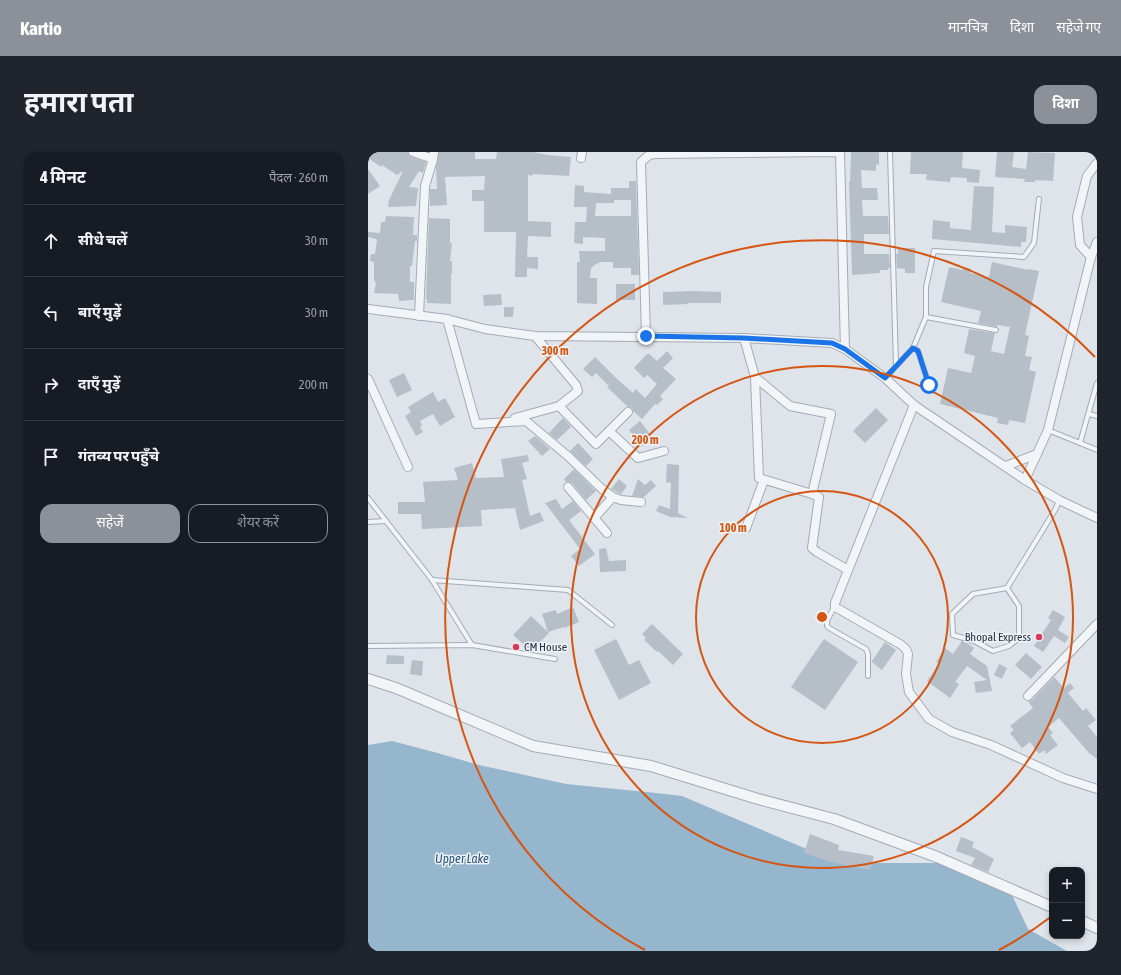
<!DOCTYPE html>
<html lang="hi">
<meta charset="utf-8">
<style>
body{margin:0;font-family:"Asap Condensed","Noto Sans Devanagari",sans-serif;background:#20242c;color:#f1f3f6}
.controls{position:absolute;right:12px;bottom:12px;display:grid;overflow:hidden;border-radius:8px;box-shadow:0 2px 6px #0003}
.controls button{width:36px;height:36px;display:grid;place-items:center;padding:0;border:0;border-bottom:1px solid #363941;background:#171b24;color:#f1f3f6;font:20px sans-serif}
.stop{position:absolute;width:12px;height:12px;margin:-9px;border:3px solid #1a73e8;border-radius:50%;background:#fff}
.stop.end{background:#1a73e8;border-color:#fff;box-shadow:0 1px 4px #0008}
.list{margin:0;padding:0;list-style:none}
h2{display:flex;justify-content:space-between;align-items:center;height:52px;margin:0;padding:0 16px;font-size:17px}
h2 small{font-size:13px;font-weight:400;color:#9ea1a6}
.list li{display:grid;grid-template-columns:26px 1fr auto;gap:12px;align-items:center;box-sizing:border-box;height:72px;padding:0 16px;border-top:1px solid #363941}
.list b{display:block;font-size:15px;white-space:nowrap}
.list em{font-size:13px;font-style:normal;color:#9ea1a6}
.actions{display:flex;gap:8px;padding:12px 16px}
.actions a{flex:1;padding:9px 0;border:1px solid #8c9099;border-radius:12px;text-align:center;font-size:14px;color:#8c9099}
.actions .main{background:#8c9099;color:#fff}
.icon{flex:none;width:22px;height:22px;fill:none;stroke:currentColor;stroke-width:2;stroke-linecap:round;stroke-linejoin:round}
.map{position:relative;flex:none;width:729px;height:799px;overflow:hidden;border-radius:12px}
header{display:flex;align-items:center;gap:24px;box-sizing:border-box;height:56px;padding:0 20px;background:#8c9099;color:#fff}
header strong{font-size:19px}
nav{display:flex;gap:22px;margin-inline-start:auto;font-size:14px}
.intro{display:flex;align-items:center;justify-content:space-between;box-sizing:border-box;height:96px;padding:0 24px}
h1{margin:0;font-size:28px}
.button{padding:10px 18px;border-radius:12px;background:#8c9099;color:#fff;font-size:14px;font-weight:700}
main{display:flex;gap:24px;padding:0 24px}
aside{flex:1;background:#171b24;border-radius:12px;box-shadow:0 2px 6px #0003}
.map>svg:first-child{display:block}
.water{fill:#96b6ce}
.building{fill:#b6bec8;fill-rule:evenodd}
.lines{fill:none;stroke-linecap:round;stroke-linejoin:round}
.service-casing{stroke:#a4abb5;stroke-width:6}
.minor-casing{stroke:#a4abb5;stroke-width:10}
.tertiary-casing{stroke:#a4abb5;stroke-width:12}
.service{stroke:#f2f5f8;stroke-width:4}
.minor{stroke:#f2f5f8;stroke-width:8}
.tertiary{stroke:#f2f5f8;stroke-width:10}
.route{stroke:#1a73e8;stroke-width:5}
.ring{fill:none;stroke:#d55512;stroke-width:2}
.poi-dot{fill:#dd365d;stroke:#eff3f7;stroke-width:1.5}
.labels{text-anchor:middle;stroke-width:3;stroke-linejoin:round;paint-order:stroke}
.poi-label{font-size:12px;fill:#263343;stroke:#eff3f7;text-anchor:end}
.water-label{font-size:13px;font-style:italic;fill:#2c567c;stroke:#eff3f7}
.centre{fill:#d55512;stroke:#eff3f7;stroke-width:2}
.ring-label{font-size:12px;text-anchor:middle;font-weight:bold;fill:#d55512;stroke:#eff3f7;stroke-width:3;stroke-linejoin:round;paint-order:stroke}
</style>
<header>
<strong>Kartio</strong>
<nav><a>मानचित्र</a><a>दिशा</a><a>सहेजे गए</a></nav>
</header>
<div class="intro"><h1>हमारा पता</h1><a class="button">दिशा</a></div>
<main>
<aside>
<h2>4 मिनट<small>पैदल · 260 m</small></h2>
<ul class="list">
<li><svg class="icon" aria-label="ahead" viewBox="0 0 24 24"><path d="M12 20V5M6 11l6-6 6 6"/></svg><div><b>सीधे चलें</b></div><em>30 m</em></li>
<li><svg class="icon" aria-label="left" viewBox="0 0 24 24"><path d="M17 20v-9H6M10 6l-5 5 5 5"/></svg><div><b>बाएँ मुड़ें</b></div><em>30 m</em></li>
<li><svg class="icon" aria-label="right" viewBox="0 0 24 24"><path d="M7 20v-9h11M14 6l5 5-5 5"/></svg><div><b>दाएँ मुड़ें</b></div><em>200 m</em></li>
<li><svg class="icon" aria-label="arrive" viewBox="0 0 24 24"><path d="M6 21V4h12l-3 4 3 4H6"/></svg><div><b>गंतव्य पर पहुँचे</b></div></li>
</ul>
<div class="actions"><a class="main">सहेजें</a><a>शेयर करें</a></div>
</aside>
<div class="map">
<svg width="729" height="799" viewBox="0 0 729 799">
<rect width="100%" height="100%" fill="#dfe4ea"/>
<polygon class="water" points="24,589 66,600 111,613 198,632 279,640 314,644 441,698 476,711 578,711 644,743 660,777 699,799 0,799 0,593"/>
<g class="building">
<polygon points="3,0 40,0 41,3 43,5 58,10 55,21 51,19 41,35 50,36 48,54 20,55 21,48 35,19 29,23 14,13 13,15 0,6 0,4"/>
<polygon points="71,0 107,0 107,7 128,7 129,0 165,0 180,3 203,5 201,24 165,22 164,24 160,23 160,69 183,70 183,85 160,84 159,105 170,105 170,117 159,116 159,125 147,125 148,80 116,80 116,49 104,49 104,38 116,38 117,24 77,25 79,53 62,54 62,37 69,37 68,16"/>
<polygon points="483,0 511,0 511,13 508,12 508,19 493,18 494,36 509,36 510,48 494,48 495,64 520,64 521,82 496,82 496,102 521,102 522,116 520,116 520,118 512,118 512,121 484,123 481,30 482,30"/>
<polygon points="543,0 595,0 594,16 612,18 611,31 599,30 599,26 583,25 582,30 558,28 559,22 542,22"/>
<polygon points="629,0 646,0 644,15 658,17 660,0 687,1 685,29 667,28 667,30 656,30 657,27 627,25"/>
<polygon points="0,17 12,34 0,42"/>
<path d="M261,29h7l3,94h-8v-7h-18v-6h-12l-7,3 -3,4 -1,9h7v26l-20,-1v-41h3l-1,-11h26v-13l-22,-1v7l-9,-1 1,-21h11l1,-15h-13l1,-22 9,1v6l27,2v-6h18zM246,48h17v16h-36l1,-13h18z"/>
<polygon points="606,34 626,35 624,80 637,81 637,73 659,75 658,90 653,90 653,95 564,87 565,68 582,70 582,76 603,78"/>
<polygon points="18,64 46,65 45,83 49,83 49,89 47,89 44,114 42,114 42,130 46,130 46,148 31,149 30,142 6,141 8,131 6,128 6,110 2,109 3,102 7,102 9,88 8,87 0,85 0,80 12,81 13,70 17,70"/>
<polygon points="61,66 82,67 82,91 84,91 82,109 84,109 84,122 83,122 83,152 59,151 59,147 58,147"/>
<polygon points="530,96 547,96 547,121 537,121 537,117 529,116 528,102 530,102"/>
<polygon points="624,110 660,118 660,117 671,119 657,183 661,184 657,204 664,205 661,218 668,220 657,271 641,268 640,273 629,271 630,266 572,252 580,216 603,221 607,204 596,201 601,177 627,181 623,199 636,202 642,175 629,173 629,175 610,171 613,159 573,150 581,115 595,118 596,115 603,117 602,121 621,125"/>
<rect x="248" y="132" width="19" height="16"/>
<polygon points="327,139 353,140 353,151 320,151 320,152 295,153 295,140"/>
<polygon points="133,142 134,153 116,154 115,143"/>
<polygon points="136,155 146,155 145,165 136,165"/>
<polygon points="299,199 305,206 295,216 308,227 292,244 295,247 289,253 287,252 274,267 265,259 264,256 260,255 239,235 241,234 228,221 224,225 215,217 227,205 248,226 265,241 268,237 277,246 289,232 279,223 276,226 266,216 280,201 289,209"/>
<polygon points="36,221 44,238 29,245 21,228"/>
<polygon points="65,240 70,250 77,246 87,265 72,274 65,262 52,269 54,273 52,275 55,280 48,284 37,264 43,260 40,255"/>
<polygon points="508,256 520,268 497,291 485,279"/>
<polygon points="195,266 203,275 189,288 181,281"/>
<polygon points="272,269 285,286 274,294 261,278"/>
<polygon points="167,284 182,297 174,304 160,289"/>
<polygon points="210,291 225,307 218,314 202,299"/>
<polygon points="160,303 161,309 154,311 159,327 154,328 162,364 172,360 176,369 152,378 147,356 113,358 114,374 54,377 53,362 30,362 30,350 57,350 55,330 90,328 86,316 104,311 108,326 136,325 133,307"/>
<polygon points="299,312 311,313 310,361 320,366 302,365 288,359 291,353 302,357 303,331 298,330"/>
<polygon points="206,317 228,339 218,348 204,331 201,330 198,330 196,327"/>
<polygon points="251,327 259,334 253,342 243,337"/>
<polygon points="270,327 277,333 283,328 288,334 276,345 264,344"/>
<polygon points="188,347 194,357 205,349 213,359 201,368 227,402 211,414 203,404 212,397 177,351"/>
<polygon points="238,396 241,409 258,408 258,419 232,420 231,397"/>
<polygon points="205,455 211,470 196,476 196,475 180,480 174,462 188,458 189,462"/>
<polygon points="685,458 697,465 690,478 701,485 697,491 686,484 675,500 666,494 683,468 680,466"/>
<polygon points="163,464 181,481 163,499 145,483"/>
<polygon points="284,472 315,502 305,513 290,499 289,500 276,488 278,486 274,482"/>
<polygon points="248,487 261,513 271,508 283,531 251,548 226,498"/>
<polygon points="456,487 490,510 457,558 423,535"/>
<polygon points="594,489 599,491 606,496 602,502 619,514 624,539 608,541 606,530 619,528 599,514 587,530 591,532 582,546 559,529 571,512 568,510 577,496 585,502"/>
<polygon points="517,490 528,498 514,518 504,510 504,509"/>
<polygon points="658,501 674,515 663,527 647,513"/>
<polygon points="19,503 36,504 36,512 18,512"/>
<polygon points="44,508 55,509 54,524 42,522"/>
<polygon points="631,512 639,516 634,527 626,523"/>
<polygon points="686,525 696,536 702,531 706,536 700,541 715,559 718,556 728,568 720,574 729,585 729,607 721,601 691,566 680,575 685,581 682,583 690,593 678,602 676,598 671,602 662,590 654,596 642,581 646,578 642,574 665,556 660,549 664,548"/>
<polygon points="442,682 471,693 470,698 506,704 502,718 463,710 436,701"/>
<polygon points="593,685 606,690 604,695 626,707 620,720 603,713 607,706 588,699"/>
</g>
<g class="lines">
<g class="service-casing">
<g id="service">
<polyline points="522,0 528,213"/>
<polyline points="558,165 628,178"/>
<polyline points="545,196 550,199 561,233"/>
<polyline points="517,226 545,196 558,165 558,135 566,99 656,105 666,91 671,47"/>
<polyline points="721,262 729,264"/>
<polyline points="680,278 729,298"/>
<polyline points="712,291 729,231"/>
<polyline points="0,346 64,428 104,493"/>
<polyline points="0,370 18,369"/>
<polyline points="64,428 200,438 244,473"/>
<polyline points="639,436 651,454 651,486 641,494 625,499 606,489 585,483 584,462 605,442 639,436 687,358 691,349"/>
<polyline points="467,453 459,469 459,474 461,476 498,497 500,502 500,524"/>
<polyline points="0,494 104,493 187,507"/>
</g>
</g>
<g class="minor-casing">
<g id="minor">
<polyline points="45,0 65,7"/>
<polyline points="213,6 214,0"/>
<polyline points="723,105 712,93 709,65 719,24 729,11"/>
<polyline points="0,157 79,167 117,177 167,184 376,186 464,191 477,197 517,226 546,253 657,328 691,348 729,366"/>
<polyline points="51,164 57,34 65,7 66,0"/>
<polyline points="79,167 108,272 158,269 201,305 234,337 245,345 253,348 273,350"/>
<polyline points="167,184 208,233 210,239 191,254 228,292 260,260"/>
<polyline points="278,184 273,10 281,3 287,2 472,0 477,197"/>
<polyline points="376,186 387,225 391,326 444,342 451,345 444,396 449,400 480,418"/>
<polyline points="387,225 422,254 463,262 444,342"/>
<polyline points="0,227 40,315"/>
<polyline points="546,253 467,451 467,455 532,492 538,497 540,502 538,522 541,540 561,567 584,580 623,593 695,626 729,637"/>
<polyline points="147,266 191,254"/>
<polyline points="241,279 270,306 296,299"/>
<polyline points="638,314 669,302"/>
<polyline points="657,328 680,278 723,105 729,90"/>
<polyline points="200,335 239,381"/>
<polyline points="226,366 245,345"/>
<polyline points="378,376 396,328"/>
<polyline points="660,544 729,472"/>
</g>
</g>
<g class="tertiary-casing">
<g id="tertiary">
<polyline points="0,527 28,536 165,594 283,614 390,647 466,667 569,705 684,755"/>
<polyline points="714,769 729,776"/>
</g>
</g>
<use href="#service" class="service"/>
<use href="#minor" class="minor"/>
<use href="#tertiary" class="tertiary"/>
</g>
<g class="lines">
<polyline class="route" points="278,184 376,186 464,191 477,197 517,226 545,196 550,199 561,233"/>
</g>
<g class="ring">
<circle cx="454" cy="465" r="126"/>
<circle cx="454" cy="465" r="251"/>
<path d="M684 764A377 377 0 0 1 631 798M277 798A377 377 0 1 1 727 205"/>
</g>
<g class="poi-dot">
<circle cx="671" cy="485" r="4"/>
<circle cx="148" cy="495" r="4"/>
</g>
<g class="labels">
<g class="poi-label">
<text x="663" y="489">Bhopal Express</text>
<text x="156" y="499" text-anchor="start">CM House</text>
</g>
<g class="water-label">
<text x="94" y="711">Upper Lake</text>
</g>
</g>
<circle cx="454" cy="465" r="6" class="centre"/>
<g class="ring-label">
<text x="187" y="203">300 m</text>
<text x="277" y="292">200 m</text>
<text x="365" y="380">100 m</text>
</g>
</svg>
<div class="controls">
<button>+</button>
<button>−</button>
</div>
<div class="stop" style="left:561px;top:233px"></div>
<div class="stop end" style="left:278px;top:184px"></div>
</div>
</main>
